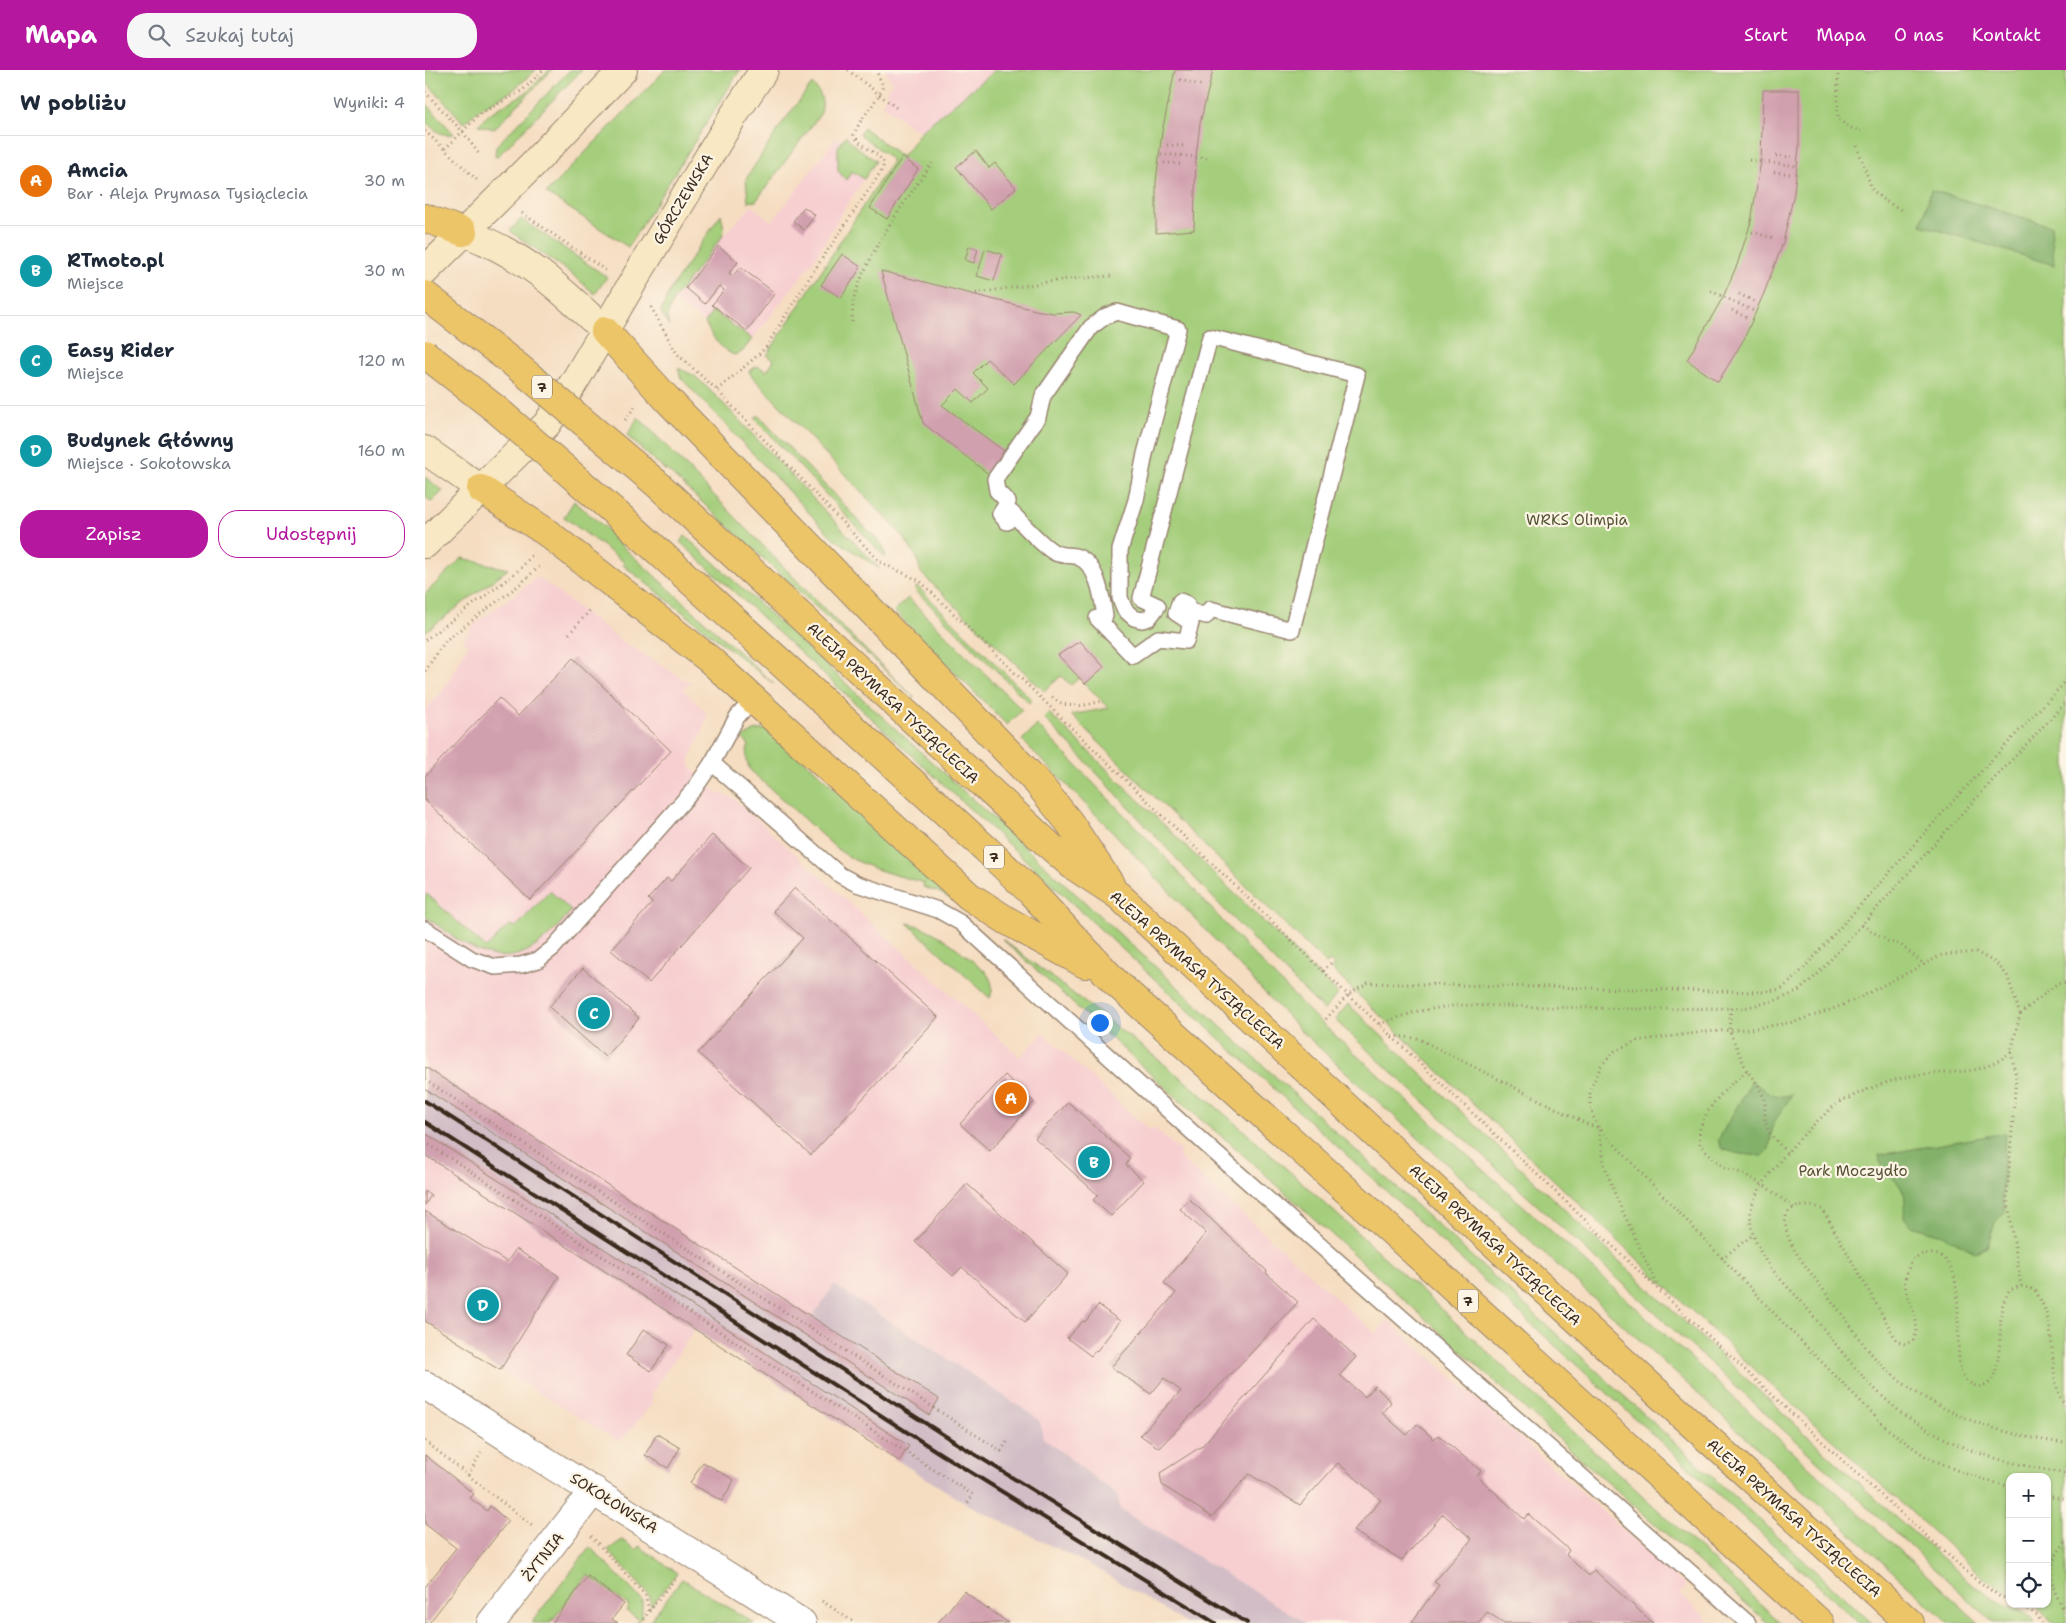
<!DOCTYPE html>
<html lang="pl">
<meta charset="utf-8">
<style>
body{margin:0;font-family:"Shantell Sans",sans-serif;background:#f6f6f7;color:#1f2937}
.controls{position:absolute;right:15px;bottom:15px;display:grid;overflow:hidden;border-radius:10px;box-shadow:0 1px 4px #0004}
.controls button{width:45px;height:45px;display:grid;place-items:center;padding:0;border:0;border-bottom:1px solid #e0e1e3;background:#fff;color:#1f2937;font:25px sans-serif}
.you{position:absolute;left:674px;top:952px;width:18px;height:18px;margin:-12px;border:4px solid #fff;border-radius:50%;background:#1a73e8;box-shadow:0 0 0 8px #1a73e833}
.badge{display:grid;place-items:center;width:32px;height:32px;border-radius:50%;background:#b5179e;color:#fff;font-size:16px;font-weight:700}
.pin{position:absolute;translate:-50% -50%;border:2px solid #fff;box-shadow:0 1px 5px #0006}
.list{margin:0;padding:0;list-style:none}
h2{display:flex;justify-content:space-between;align-items:center;height:65px;margin:0;padding:0 20px;font-size:21px}
h2 small{font-size:16px;font-weight:400;color:#747a83}
.list li{display:grid;grid-template-columns:32px 1fr auto;gap:15px;align-items:center;box-sizing:border-box;height:90px;padding:0 20px;border-top:1px solid #e0e1e3}
.list b{display:block;font-size:19px;white-space:nowrap}
.list p{margin:0;font-size:16px;white-space:nowrap;color:#747a83}
.list em{font-size:16px;font-style:normal;color:#747a83}
.actions{display:flex;gap:10px;padding:15px 20px}
.actions a{flex:1;padding:11px 0;border:1px solid #b5179e;border-radius:20px;text-align:center;font-size:18px;color:#b5179e}
.actions .main{background:#b5179e;color:#fff}
.icon{flex:none;width:28px;height:28px;fill:none;stroke:currentColor;stroke-width:2;stroke-linecap:round;stroke-linejoin:round}
.map{position:relative;flex:none;width:1641px;height:1553px;overflow:hidden}
header{display:flex;align-items:center;gap:30px;box-sizing:border-box;height:70px;padding:0 25px;background:#b5179e;color:#fff}
header strong{font-size:24px}
nav{display:flex;gap:28px;margin-inline-start:auto;font-size:18px}
.search{width:350px;height:45px;background:#f6f6f7;display:flex;align-items:center;gap:12px;box-sizing:border-box;padding:0 18px;border-radius:20px;color:#747a83;font-size:19px}
main{display:flex}
aside{flex:1;background:#fff}
.map>svg:first-child{display:block}
.built{fill:#f7cfd1}
.industrial{fill:#d2bdc6}
.green{fill:#a4ce7b;stroke:#707c4c}
.forest{fill:#83b16b;stroke:#5f6e44}
.building{fill:#d1a0af}
.lines{fill:none;stroke-linecap:round;stroke-linejoin:round}
.service-casing{stroke:#988470;stroke-width:18}
.minor-casing{stroke:#988470;stroke-width:30}
.secondary-casing{stroke:#988470;stroke-width:30}
.primary-casing{stroke:#988470;stroke-width:30}
.path{stroke:#988470;stroke-width:3;stroke-dasharray:1 4;stroke-linecap:butt}
.service{stroke:#fff;stroke-width:15}
.minor{stroke:#fff;stroke-width:28}
.secondary{stroke:#f8e8c3;stroke-width:28}
.primary{stroke:#edc569;stroke-width:28}
.rail{stroke:#3b2a1e;stroke-width:4}
.primary-bridge-casing{stroke:#988470;stroke-width:30;stroke-linecap:butt}
.primary-bridge{stroke:#edc569;stroke-width:28}
.labels{text-anchor:middle;stroke-width:4.5;stroke-linejoin:round;paint-order:stroke}
.shield{fill:#fcf5e5;stroke:#75675a;stroke-width:1}
.shield-label{font-size:14px;font-weight:bold;fill:#3b2a1e}
.street-label{font-size:15px;fill:#3b2a1e;stroke:#fcf5e5}
.park-label{font-size:15px;fill:#555335;stroke:#fcf5e5}
</style>
<header>
<strong>Mapa</strong>
<div class="search"><svg class="icon" aria-label="search" viewBox="0 0 24 24"><circle cx="10" cy="10" r="6"/><path d="M15 15l6 6"/></svg>Szukaj tutaj</div>
<nav><a>Start</a><a>Mapa</a><a>O nas</a><a>Kontakt</a></nav>
</header>
<main>
<aside>
<h2>W pobliżu<small>Wyniki: 4</small></h2>
<ul class="list">
<li><span class="badge" style="background:#e8710a">A</span><div><b>Amcia</b><p>Bar · Aleja Prymasa Tysiąclecia</p></div><em>30 m</em></li>
<li><span class="badge" style="background:#0f9aa8">B</span><div><b>RTmoto.pl</b><p>Miejsce</p></div><em>30 m</em></li>
<li><span class="badge" style="background:#0f9aa8">C</span><div><b>Easy Rider</b><p>Miejsce</p></div><em>120 m</em></li>
<li><span class="badge" style="background:#0f9aa8">D</span><div><b>Budynek Główny</b><p>Miejsce · Sokołowska</p></div><em>160 m</em></li>
</ul>
<div class="actions"><a class="main">Zapisz</a><a>Udostępnij</a></div>
</aside>
<div class="map">
<svg width="1641" height="1553" viewBox="0 0 1641 1553">
<rect width="100%" height="100%" fill="#fcf5e5"/>
<filter id="ink" filterUnits="userSpaceOnUse"><feTurbulence type="fractalNoise" baseFrequency=".02" numOctaves="2"/><feDisplacementMap in="SourceGraphic" scale="10" xChannelSelector="R" yChannelSelector="G"/><feConvolveMatrix kernelMatrix="1 2 1 2 8 2 1 2 1" color-interpolation-filters="sRGB"/></filter>
<filter id="wash" filterUnits="userSpaceOnUse"><feTurbulence type="fractalNoise" baseFrequency=".0096" numOctaves="4" result="noise"/><feDisplacementMap in="SourceGraphic" scale="20" xChannelSelector="R" yChannelSelector="G"/><feGaussianBlur stdDeviation="1.12" result="paint"/><feColorMatrix in="noise" values="0 0 0 0 0 0 0 0 0 0 0 0 0 0 0 0 0 1.4 0 .05"/><feComposite in="paint" operator="in"/></filter>
<g filter="url(#wash)">
<rect width="100%" height="100%" fill="#f5ddc1"/>
<g class="built">
<polygon points="460,0 570,0 496,61 488,58 457,34 467,12"/>
<polygon points="411,68 447,97 417,142 391,187 324,274 317,282 304,280 295,275 280,253 248,230 297,167 327,136 347,152"/>
<polygon points="113,507 204,577 205,576 267,614 258,618 261,623 282,643 278,660 264,690 266,698 293,723 308,728 595,987 618,963 725,1061 729,1058 756,1082 753,1086 951,1264 963,1250 1261,1516 1254,1524 1287,1553 881,1553 696,1440 692,1425 618,1368 615,1352 408,1216 387,1247 0,997 0,640 15,624 29,602 43,575 38,570 51,553"/>
<polygon points="0,1086 269,1260 226,1324 227,1334 195,1372 75,1300 48,1284 49,1282 0,1251"/>
</g>
<polygon class="industrial" points="0,997 387,1247 409,1215 608,1345 615,1352 618,1368 692,1425 696,1440 881,1553 761,1553 671,1498 542,1434 456,1380 0,1086"/>
<g class="green">
<polygon points="0,0 111,0 88,20 53,40 39,53 0,11"/>
<polygon points="124,0 127,0 69,59 53,55 67,42 102,22"/>
<polygon points="145,0 157,0 72,87 70,86 71,76"/>
<polygon points="240,0 315,0 203,177 121,123"/>
<polygon points="570,0 1641,0 1641,1553 1627,1553 1615,1539 1607,1534 1622,1534 1622,1407 1585,1407 1585,1524 1559,1508 1320,1291 906,899 909,895 905,891 901,894 652,651 646,645 684,638 654,608 646,615 636,606 619,621 496,503 492,488 478,466 326,305 324,301 332,296 342,301 349,290 342,285 466,93 466,89 435,64 439,58 477,87 496,61"/>
<path d="M387,14c9,9 12,16 9,29l-65,88 -8,1 -2,-23 35,-54z"/>
<path d="M0,32l29,32c-14,3 -20,-5 -29,-13z"/>
<polygon points="421,66 428,74 451,91 439,109 427,101 421,110 413,101 413,77"/>
<polygon points="296,144 299,159 297,167 248,230 242,247 244,256 236,242 245,220"/>
<polygon points="96,149 182,207 170,224 148,205 85,161"/>
<path d="M288,241l39,28 -10,13 -8,3c-14,-6 -22,-19 -29,-32z"/>
<polygon points="253,298 270,306 294,329 455,499 407,467 256,308"/>
<polygon points="333,345 458,476 461,488 330,349"/>
<polygon points="213,347 412,552 490,628 242,400 241,401 202,366"/>
<polygon points="0,407 18,421 7,432 0,427"/>
<polygon points="149,431 190,466 188,468 349,614 198,495 199,492 139,447"/>
<polygon points="260,466 1447,1553 1434,1553 799,973 255,472"/>
<polygon points="37,488 83,499 0,562 0,524"/>
<polygon points="492,516 607,630 604,633 490,520"/>
<polygon points="483,528 597,640 582,655 469,541"/>
<path d="M624,643l289,281 -14,16c-98,-93 -186,-196 -280,-292z"/>
<polygon points="612,655 739,786 819,875 893,950 1219,1245 1554,1553 1524,1553 875,960 688,762 597,670"/>
<path d="M339,659l9,3 195,177 -30,-17 -15,-5 1,-4c-31,-9 -62,-15 -88,-35l-86,-78c-4,-10 -5,-16 -1,-25l-7,-7 12,-7z"/>
<path d="M125,821l21,20c-8,9 -16,20 -26,28 -45,39 -82,5 -120,-23v-20l2,-2 59,54 23,-23 7,2z"/>
<path d="M482,853c31,6 54,29 78,48 7,9 9,16 5,27z"/>
<path d="M577,869c81,63 164,123 241,191 182,161 358,329 538,493h-13l-187,-164 -352,-317 -29,-23z"/>
<path d="M923,934l242,230 289,268 93,82 21,15 28,12 10,6 5,6h-42c-219,-202 -440,-401 -659,-603z"/>
<polygon points="197,1470 211,1480 214,1476 252,1503 226,1536 224,1525 183,1480"/>
<polygon points="165,1477 217,1530 217,1547 214,1550 201,1541 204,1536 163,1505 125,1553 106,1553"/>
<polygon points="257,1509 329,1553 223,1553"/>
</g>
<g class="forest">
<polygon points="1506,120 1626,156 1629,195 1496,155"/>
<path d="M1327,1011c13,9 24,20 40,13l-19,30 -4,25 -6,7 -23,-2 -18,-5 -4,-9z"/>
<path d="M1580,1063l-3,63 3,16 -10,10 -8,25 -12,5 -30,-16 -34,-10 -7,-9c0,-7 2,-17 0,-24 -6,-16 -24,-19 -25,-38z"/>
</g>
<g id="blocks">
<g class="building">
<polygon points="750,0 788,0 775,53 771,87 769,160 731,163 731,112 737,62"/>
<polygon points="1338,20 1374,20 1374,77 1369,123 1358,173 1339,223 1319,269 1293,312 1262,290 1298,227 1312,195 1326,152 1336,91"/>
<polygon points="551,81 564,98 570,93 591,118 566,139 531,97"/>
<polygon points="477,87 493,99 462,149 445,138"/>
<polygon points="379,137 390,145 379,160 368,151"/>
<polygon points="293,176 313,192 304,203 308,206 315,197 350,223 322,261 287,235 299,220 294,216 280,234 261,218"/>
<polygon points="544,176 553,179 549,193 540,190"/>
<polygon points="560,179 577,184 569,211 552,206"/>
<polygon points="417,184 436,197 416,228 396,215"/>
<polygon points="456,201 610,240 628,243 649,242 656,245 589,314 562,289 548,303 563,318 548,333 533,319 517,335 587,387 570,409 498,353"/>
<polygon points="655,571 679,597 660,614 633,585"/>
<polygon points="148,588 246,681 105,830 0,730 0,706 74,628 93,646"/>
<polygon points="287,765 324,798 224,913 186,880 227,833 223,829 242,808 246,811"/>
<polygon points="370,818 513,947 386,1085 273,983 378,868 348,841"/>
<polygon points="158,898 214,948 180,987 124,937"/>
<polygon points="0,997 514,1329 504,1345 0,1019"/>
<polygon points="580,1005 609,1032 565,1081 535,1054"/>
<polygon points="643,1032 705,1088 701,1095 719,1111 686,1146 668,1130 673,1125 610,1068"/>
<polygon points="0,1063 484,1376 474,1391 0,1085"/>
<polygon points="542,1114 643,1204 600,1252 537,1197 528,1206 490,1172"/>
<polygon points="0,1121 6,1125 0,1135"/>
<polygon points="764,1129 842,1201 841,1203 873,1232 826,1283 734,1378 715,1365 756,1321 739,1308 726,1324 686,1297 751,1223 739,1213 781,1163 755,1139"/>
<polygon points="0,1141 82,1192 91,1179 134,1206 75,1300 48,1284 49,1282 0,1251"/>
<polygon points="673,1235 695,1251 671,1282 670,1281 666,1286 642,1268 658,1251 660,1252"/>
<polygon points="889,1249 931,1287 915,1305 940,1327 950,1316 966,1332 957,1343 982,1365 992,1354 1009,1369 1013,1365 1056,1401 1052,1406 1099,1449 1103,1444 1144,1480 1141,1485 1164,1506 1169,1500 1228,1553 1079,1553 1062,1542 1054,1553 986,1553 1014,1515 1009,1512 1047,1469 1018,1444 977,1490 928,1461 956,1430 913,1393 875,1435 824,1404 787,1447 737,1415 735,1403 777,1376"/>
<polygon points="219,1259 244,1275 226,1301 201,1285"/>
<polygon points="232,1364 255,1378 243,1398 220,1385"/>
<polygon points="0,1385 49,1424 45,1428 62,1441 65,1436 83,1451 4,1553 0,1553 0,1517 31,1478 0,1454"/>
<polygon points="278,1392 309,1410 297,1431 265,1413"/>
<polygon points="163,1506 199,1534 187,1549 193,1553 127,1553"/>
<polygon points="539,1521 562,1539 563,1538 583,1553 513,1553"/>
</g>
</g>
</g>
<g filter="url(#ink)">
<use href="#blocks" fill-opacity="0" stroke="#988470" stroke-width="1"/>
<g class="lines">
<g class="service-casing">
<g id="service">
<path d="M692,242l61,17 -33,125 -9,46 -16,50v48l5,12 9,8 8,2 7,-2 9,-12 -17,-8 69,-261 147,38 -65,255 -82,-21 -4,7 -19,-6v-6l-7,-3 -4,12 15,10 -5,18 -28,-3 -25,18 -36,-38 6,2 2,-4c-3,-18 -7,-51 -27,-59 -9,-3 -18,0 -26,-6 -15,-10 -28,-26 -40,-38l-5,9 -7,-8 8,-12 -11,-11 -2,-12 43,-62 5,-21 48,-69 15,-11z"/>
<polyline points="287,693 415,805 432,814 513,840 536,853 788,1081 1323,1553"/>
<polyline points="0,859 47,889 70,897 96,895 113,890 128,878 270,718 287,693 312,647 328,629"/>
</g>
</g>
<g class="minor-casing">
<g id="minor">
<polyline points="0,1315 377,1553"/>
<polyline points="66,1553 169,1420"/>
</g>
</g>
<g class="secondary-casing">
<g id="secondary">
<path d="M38,162c62,23 95,54 142,99"/>
<polyline points="0,201 107,95 198,0"/>
<polyline points="0,380 56,419"/>
<polyline points="0,474 122,354 151,309 215,200 309,45 339,0"/>
</g>
</g>
<g class="primary-casing">
<g id="primary">
<polyline points="0,148 38,162"/>
<polyline points="180,261 242,329 612,712 644,752 685,814"/>
<polyline points="231,413 625,776 647,795 693,825 1017,1126 1485,1553"/>
<polyline points="56,419 121,462 284,589 544,826 581,850 660,894"/>
<polyline points="201,452 561,779 605,821 689,911 958,1153 1395,1553"/>
</g>
</g>
<g class="path">
<polyline points="423,0 474,40"/>
<polyline points="1413,0 1413,49 1425,58 1436,61"/>
<polyline points="755,10 779,16"/>
<polyline points="0,22 38,62 54,84"/>
<polyline points="0,61 52,110"/>
<polyline points="742,75 758,76"/>
<polyline points="1432,76 1447,119 1457,129 1476,140"/>
<polyline points="20,79 55,44 98,20 118,0"/>
<polyline points="736,84 784,88"/>
<polyline points="1351,86 1367,87"/>
<polyline points="1324,90 1371,96"/>
<polyline points="739,93 757,94"/>
<polyline points="1349,102 1366,104"/>
<polyline points="97,143 183,202"/>
<polyline points="1327,162 1351,169"/>
<polyline points="1286,221 1329,241"/>
<polyline points="546,224 642,209 686,206"/>
<polyline points="1314,224 1329,231"/>
<polyline points="226,237 252,284 292,320 455,492 495,511 923,925 1234,1220 1431,1403 1549,1508 1574,1526 1585,1530"/>
<polyline points="1307,240 1322,248"/>
<path d="M427,252c1,-9 0,-19 3,-27 15,-46 49,-92 77,-132"/>
<path d="M292,320l40,-34 9,-9 45,-72 71,-105 2,-6c-6,-13 -23,-16 -30,-29 6,-18 22,-30 29,-49l-7,-16"/>
<polyline points="200,350 211,335"/>
<polyline points="144,564 166,539"/>
<polyline points="0,570 84,508 96,498 107,485"/>
<polyline points="0,601 21,570 94,515 114,497"/>
<path d="M627,627c15,13 32,9 50,4"/>
<polyline points="1437,855 1462,871 1476,875 1500,895"/>
<polyline points="898,901 907,892"/>
<polyline points="1306,938 1304,960 1307,967 1322,1001 1333,1015 1340,1030 1340,1052 1345,1064 1363,1084"/>
<polyline points="1595,944 1633,913 1641,912"/>
<polyline points="901,949 923,925 943,913 1337,922 1356,919 1370,908 1530,729 1641,611"/>
<polyline points="954,954 993,941 1034,935 1217,939 1319,938 1352,930 1372,922 1391,906 1540,740 1641,632"/>
<polyline points="967,966 992,968 1164,1055 1174,1058 1179,1094 1191,1127 1233,1217"/>
<path d="M1586,982c-30,25 -58,18 -94,23 -20,3 -43,11 -62,20 -6,3 -14,5 -20,10 -24,21 -80,75 -84,106 -2,14 3,28 9,40 9,18 27,35 41,50 32,39 62,82 102,113 11,8 24,15 36,21 39,23 84,30 127,39"/>
<path d="M1322,1001c-18,14 -41,35 -47,58 -1,5 0,11 0,16l23,22 21,7 21,12 29,22"/>
<polyline points="0,1010 576,1381 582,1372"/>
<polyline points="0,1072 548,1425 542,1434"/>
<polyline points="1297,1188 1328,1165"/>
<path d="M1641,1336c-15,-16 -12,-55 -16,-76 -2,-15 -7,-27 -15,-40l-14,-4 -12,4c-2,6 -6,12 -7,18 -4,17 4,98 -34,74 -23,-14 8,-124 -35,-128 -9,-1 -14,1 -21,6 -3,7 -7,16 -7,23 1,20 19,38 8,58l-8,3 -8,-3 -74,-131c-6,-4 -12,-4 -19,-4 -29,1 -18,29 -9,45 16,23 33,45 50,67 12,17 23,34 38,48 48,46 118,70 183,77"/>
<polyline points="0,1371 107,1456"/>
<polyline points="43,1405 56,1383"/>
<polyline points="1585,1417 1538,1403 1500,1386 1464,1360 1364,1259 1174,1058 1165,1040 1165,1020 1176,996 1190,981 1211,971 1279,962 1325,959 1369,952 1405,940 1430,930 1517,885 1551,882 1571,893 1582,905 1595,944 1586,982 1591,1007 1582,1126 1596,1216"/>
<polyline points="1622,1426 1641,1430"/>
<polyline points="166,1466 221,1526 224,1542"/>
<path d="M1641,1472c-23,25 -16,44 0,71"/>
<polyline points="397,1531 430,1553"/>
<polyline points="1594,1534 1612,1545 1617,1553"/>
<polyline points="215,1553 252,1506"/>
</g>
<use href="#service" class="service"/>
<use href="#minor" class="minor"/>
<use href="#secondary" class="secondary"/>
<use href="#primary" class="primary"/>
<g class="rail">
<polyline points="0,1031 525,1369 822,1553"/>
<polyline points="0,1052 516,1384 790,1553"/>
</g>
<g class="primary-bridge-casing">
<g id="primary-bridge">
<polyline points="0,225 92,296 231,413"/>
<polyline points="0,284 72,340 201,452"/>
</g>
</g>
<use href="#primary-bridge" class="primary-bridge"/>
</g>
</g>
<g class="labels">
<g class="shield">
<rect x="107" y="305.5" width="20" height="23" rx="4"/>
<rect x="559" y="775.5" width="20" height="23" rx="4"/>
<rect x="1033" y="1219.5" width="20" height="23" rx="4"/>
</g>
<g class="shield-label">
<text x="117" y="322">7</text>
<text x="569" y="792">7</text>
<text x="1043" y="1236">7</text>
</g>
<g class="street-label">
<text transform="translate(258 129) rotate(-59)" y="5">GÓRCZEWSKA</text>
<text transform="translate(468 633) rotate(43)" y="5">ALEJA PRYMASA TYSIĄCLECIA</text>
<text transform="translate(772 900) rotate(42)" y="5">ALEJA PRYMASA TYSIĄCLECIA</text>
<text transform="translate(1070 1175) rotate(43)" y="5">ALEJA PRYMASA TYSIĄCLECIA</text>
<text transform="translate(189 1433) rotate(32)" y="5">SOKOŁOWSKA</text>
<text transform="translate(1369 1448) rotate(42)" y="5">ALEJA PRYMASA TYSIĄCLECIA</text>
<text transform="translate(118 1487) rotate(-52)" y="5">ŻYTNIA</text>
</g>
<g class="park-label">
<text x="1152" y="455">WRKS Olimpia</text>
<text x="1428" y="1106">Park Moczydło</text>
</g>
</g>
</svg>
<div class="controls">
<button>+</button>
<button>−</button>
<button><svg class="icon" aria-label="locate" viewBox="0 0 24 24"><circle cx="12" cy="12" r="6"/><path d="M12 2v4M12 18v4M2 12h4M18 12h4"/></svg></button>
</div>
<div class="you"></div>
<div class="pin badge" style="left:586px;top:1028px;background:#e8710a">A</div>
<div class="pin badge" style="left:669px;top:1092px;background:#0f9aa8">B</div>
<div class="pin badge" style="left:169px;top:943px;background:#0f9aa8">C</div>
<div class="pin badge" style="left:58px;top:1235px;background:#0f9aa8">D</div>
</div>
</main>
